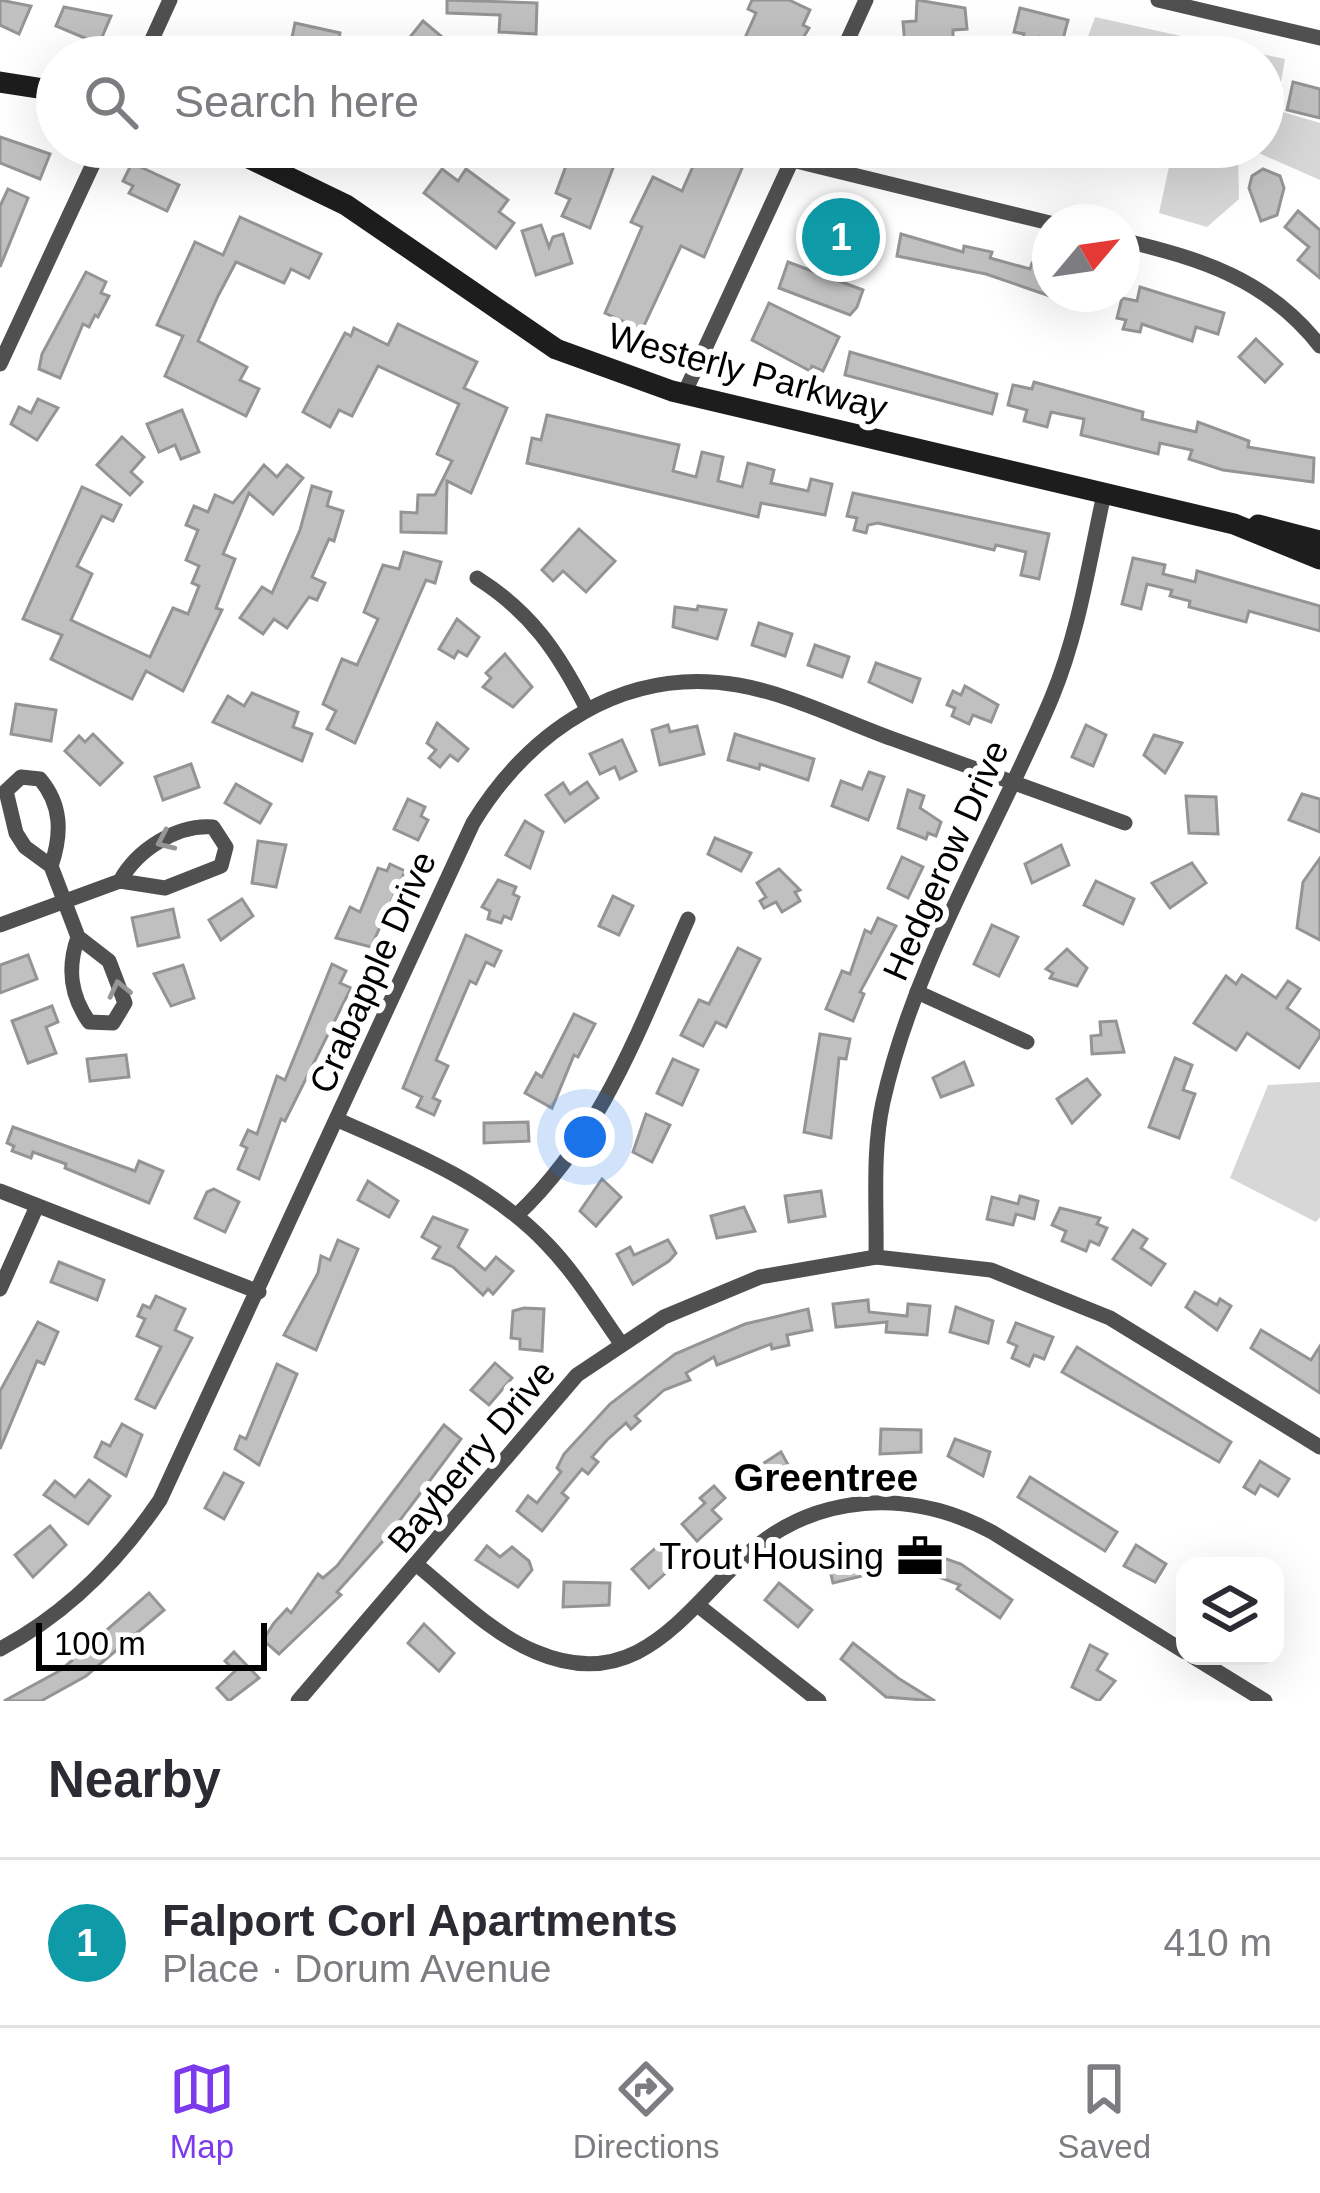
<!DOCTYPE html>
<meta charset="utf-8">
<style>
body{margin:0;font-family:Helvetica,sans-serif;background:#f2f2f3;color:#2b2b33}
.controls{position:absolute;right:36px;bottom:36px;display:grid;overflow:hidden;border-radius:24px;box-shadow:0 12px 48px #0002}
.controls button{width:108px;height:108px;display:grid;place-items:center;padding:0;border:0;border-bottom:3px solid #e1e1e2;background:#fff;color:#2b2b33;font:60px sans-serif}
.compass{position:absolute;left:1032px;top:204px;width:108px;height:108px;border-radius:50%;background:#fff;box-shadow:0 12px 48px #0002;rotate:61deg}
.scale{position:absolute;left:36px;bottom:30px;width:231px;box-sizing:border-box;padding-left:12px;border:6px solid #000;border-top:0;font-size:33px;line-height:42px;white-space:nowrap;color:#000;-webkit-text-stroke:9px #fff;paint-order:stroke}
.you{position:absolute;left:585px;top:1137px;width:42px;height:42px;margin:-30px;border:9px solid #fff;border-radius:50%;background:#1a73e8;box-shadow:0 0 0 18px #1a73e833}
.badge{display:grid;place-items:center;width:78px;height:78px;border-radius:50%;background:#7c3aed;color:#fff;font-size:39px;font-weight:700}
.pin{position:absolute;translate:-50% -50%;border:6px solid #fff;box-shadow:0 3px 12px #0006}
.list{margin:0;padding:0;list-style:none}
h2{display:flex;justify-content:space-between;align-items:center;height:156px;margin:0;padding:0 48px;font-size:51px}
h2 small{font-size:39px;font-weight:400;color:#7c7c81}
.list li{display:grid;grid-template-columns:78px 1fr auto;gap:36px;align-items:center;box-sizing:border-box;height:168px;padding:0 48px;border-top:3px solid #e1e1e2}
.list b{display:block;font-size:45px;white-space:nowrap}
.list p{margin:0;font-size:39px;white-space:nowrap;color:#7c7c81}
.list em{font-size:39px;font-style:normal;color:#7c7c81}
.icon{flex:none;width:66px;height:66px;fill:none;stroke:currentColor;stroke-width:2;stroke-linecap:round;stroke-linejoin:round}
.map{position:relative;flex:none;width:1320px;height:1701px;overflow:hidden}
.search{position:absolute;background:#fff;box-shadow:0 12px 48px #0002;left:36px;right:36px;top:36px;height:132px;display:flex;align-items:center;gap:30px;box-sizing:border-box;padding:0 42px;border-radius:66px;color:#7c7c81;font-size:45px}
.sheet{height:324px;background:#fff}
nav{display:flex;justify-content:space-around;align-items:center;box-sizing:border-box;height:168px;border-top:3px solid #e1e1e2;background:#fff;font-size:33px;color:#7c7c81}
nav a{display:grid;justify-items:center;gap:6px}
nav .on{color:#7c3aed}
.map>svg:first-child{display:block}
.green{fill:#d7d7d7}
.building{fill:#c0c0c0;stroke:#949494;stroke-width:3}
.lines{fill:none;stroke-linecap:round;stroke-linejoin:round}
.street{stroke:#505050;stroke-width:15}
.secondary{stroke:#1d1d1d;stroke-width:21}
.oneway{stroke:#969696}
.labels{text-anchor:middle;stroke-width:12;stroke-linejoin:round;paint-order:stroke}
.street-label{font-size:36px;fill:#000;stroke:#fff}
.poi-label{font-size:36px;fill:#000;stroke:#fff;text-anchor:end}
.neighbourhood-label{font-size:39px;font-weight:bold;fill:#000;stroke:#fff}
</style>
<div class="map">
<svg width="1320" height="1701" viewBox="0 0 1320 1701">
<rect width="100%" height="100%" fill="#fff"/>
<g class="green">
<polygon points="1095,17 1285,59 1276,110 1320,123 1320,180 1245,147 1263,147 1263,57 1081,57"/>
<polygon points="1154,147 1238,147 1239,199 1207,227 1159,213 1170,162"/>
<polygon points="1320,1082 1320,1217 1316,1222 1230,1178 1268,1085"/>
</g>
<g class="building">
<polygon points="0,0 31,6 19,34 0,25"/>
<polygon points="447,0 537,3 536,34 499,32 500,15 447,13"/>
<polygon points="752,0 789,0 810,10 803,25 809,28 792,56 782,51 779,57 758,57 740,49 756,13 748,9"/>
<polygon points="917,0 965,8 967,29 953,30 953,57 932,57 931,45 905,45 903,22 916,21"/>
<polygon points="64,7 111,16 99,44 56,26"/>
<polygon points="1020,8 1068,20 1062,43 1039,37 1035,53 1020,49 1024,34 1014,32"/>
<polygon points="423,21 442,37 442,44 453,46 444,57 394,57"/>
<polygon points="295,23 340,33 336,51 321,48 319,57 288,57"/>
<polygon points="1293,82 1320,89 1320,118 1287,110"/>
<polygon points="0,137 50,154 40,179 0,163"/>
<polygon points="573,147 621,147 590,228 562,216 570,199 556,193"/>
<polygon points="709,147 751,147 704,257 681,246 642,330 605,313 642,227 631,222 653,177 682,191 698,155 704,158"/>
<polygon points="132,163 179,185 167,211 129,193 133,186 123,181"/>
<polygon points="442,169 458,181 466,169 508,200 499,212 514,223 496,248 424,193"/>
<polygon points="1263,169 1280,176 1284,188 1277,215 1261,221 1249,188 1252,176"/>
<polygon points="8,189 28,198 0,267 0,206"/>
<polygon points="813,210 877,225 868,265 804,249"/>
<polygon points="1298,211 1320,230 1320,278 1298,260 1309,247 1285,227"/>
<polygon points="240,217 321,254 309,278 291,269 284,283 236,262 218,296 198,341 247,367 240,380 259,389 246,416 165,376 183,336 157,325 195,242 223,255"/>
<polygon points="541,225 549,247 553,237 563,234 572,263 536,275 522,231"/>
<polygon points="901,234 963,252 964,246 992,252 990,258 1030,269 1032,263 1049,267 1050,296 986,274 897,256"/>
<polygon points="788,262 863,290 857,307 850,315 779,288"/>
<polygon points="86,272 106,282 101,293 109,296 98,317 95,315 89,327 83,324 60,378 39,369 42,354"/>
<polygon points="1140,287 1224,313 1218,334 1196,327 1192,341 1142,324 1140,332 1123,329 1126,320 1117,318 1122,298 1137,301"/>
<polygon points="769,303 839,337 823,371 812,366 810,371 752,340"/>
<polygon points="398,324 477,362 464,388 507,408 471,493 447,481 446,533 401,532 401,512 417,513 418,495 435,495 452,461 437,454 459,404 378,366 352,416 339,410 330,427 303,412 345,333 351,336 354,328 388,345"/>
<polygon points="1256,339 1282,364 1265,382 1239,357"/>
<polygon points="850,352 997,394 992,414 845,375"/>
<polygon points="1034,382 1143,412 1142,419 1196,432 1198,422 1249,441 1248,447 1314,458 1313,482 1223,470 1189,459 1192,450 1160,443 1158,454 1081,435 1084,419 1051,412 1047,427 1024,421 1027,410 1008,405 1013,385 1032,389"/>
<polygon points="38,399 58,408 37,440 11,424 19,407 31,413"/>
<polygon points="182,410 199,452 181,459 175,445 159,452 147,424"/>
<polygon points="547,415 679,445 673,471 696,477 702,452 723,457 718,481 742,487 748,463 774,470 771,483 808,491 811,479 832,484 825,515 761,503 758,517 527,463 532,438 541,440"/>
<polygon points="122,437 144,457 131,472 142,482 130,495 97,465"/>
<polygon points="264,465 277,477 287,465 303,478 273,514 249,493 223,554 235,559 216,608 222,610 183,691 146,671 132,699 51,659 62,635 23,619 82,487 121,505 113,521 102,516 77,566 92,574 71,620 150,657 173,608 188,614 199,586 192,583 199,566 186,560 198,530 186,525 194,506 208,512 215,495 233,503"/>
<polygon points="312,486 331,492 327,506 343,511 334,541 329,539 312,577 325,583 317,600 309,597 287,628 274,619 263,634 240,618 262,587 272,593 300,530"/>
<polygon points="853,493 1049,534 1039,579 1021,575 1026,552 996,545 994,550 878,523 868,525 866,533 854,530 857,518 847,516"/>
<polygon points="579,529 615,561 586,592 563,571 553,581 542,570"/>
<polygon points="404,552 441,562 435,583 426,580 355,743 327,729 336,711 323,704 342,659 357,665 378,619 364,612 383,565 399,569"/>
<polygon points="1133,558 1165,565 1163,574 1195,582 1197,571 1320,606 1320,631 1249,611 1246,622 1189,607 1190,601 1170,596 1172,590 1147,584 1141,609 1122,604"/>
<polygon points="698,606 726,610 717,639 673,627 675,607 697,610"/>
<polygon points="457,619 479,637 467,656 458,651 454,658 439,649"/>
<polygon points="759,623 792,634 785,656 752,645"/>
<polygon points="815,645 849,657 842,677 808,665"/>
<polygon points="505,654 532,687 513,707 483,687 491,678 486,673"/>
<polygon points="876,663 920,679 912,702 869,682"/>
<polygon points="965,686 998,705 991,722 973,715 969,724 952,716 955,708 947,705 953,691 961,695"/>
<polygon points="252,693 298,712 293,727 312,734 302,761 213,722 228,696 244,706"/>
<polygon points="16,704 56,710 51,741 11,734"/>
<polygon points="437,723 468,749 458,761 450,755 440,767 429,758 436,750 427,743"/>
<polygon points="668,725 670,732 697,726 704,754 660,765 652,730"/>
<polygon points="1086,725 1106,735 1093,766 1072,757"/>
<polygon points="93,734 122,763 100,785 65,751 79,736 85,742"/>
<polygon points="735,734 814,759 808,780 760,764 759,769 728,760"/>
<polygon points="1154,735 1182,743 1165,773 1144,755"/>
<polygon points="622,740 636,771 620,779 615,767 600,774 590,754"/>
<polygon points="191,764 199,787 163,800 155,777"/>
<polygon points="869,772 884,777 868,820 832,806 841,781 862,789"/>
<polygon points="587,782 598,798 565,822 546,795 563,783 570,794"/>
<polygon points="236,784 271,804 260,823 225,803"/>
<polygon points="908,790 924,796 920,808 941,822 936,836 928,833 926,839 898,828"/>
<polygon points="1302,794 1320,799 1320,832 1289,820"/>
<polygon points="1186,796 1216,797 1218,834 1189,833"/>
<polygon points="408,799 425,807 421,816 428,820 418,840 394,829"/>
<polygon points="525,821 543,832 530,868 506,855"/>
<polygon points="715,838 751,853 741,871 708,854"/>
<polygon points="258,841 286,845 276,887 252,883"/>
<polygon points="1061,845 1069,865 1032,883 1025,864"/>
<polygon points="902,857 923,867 908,898 888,888"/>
<polygon points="1320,858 1320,940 1297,928 1303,882"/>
<polygon points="1192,863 1206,883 1170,908 1152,883"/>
<polygon points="390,864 405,871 371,947 336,938 350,907 360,912 378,868 387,871"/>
<polygon points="779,869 800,890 795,892 800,901 782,912 776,902 764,908 760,901 766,897 757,883"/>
<polygon points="498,880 516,887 513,894 519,897 511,919 504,916 501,923 488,919 490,911 482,907"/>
<polygon points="1096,881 1134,899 1123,924 1084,905"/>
<polygon points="613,896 633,906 619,935 599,926"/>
<polygon points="242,899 253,916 221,940 209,920"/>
<polygon points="173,909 179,937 138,946 132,918"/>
<polygon points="878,918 896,926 860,992 864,994 853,1021 826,1009 842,971 850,974 865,930 871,933"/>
<polygon points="992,925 1018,937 999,976 974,964"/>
<polygon points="466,935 501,951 494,966 486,962 476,984 470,981 436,1060 448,1066 433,1098 440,1101 434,1115 417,1107 422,1097 403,1088"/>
<polygon points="738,948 760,959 726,1027 716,1022 703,1046 681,1035 699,1000 709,1004"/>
<polygon points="1067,949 1087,968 1077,986 1050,978 1053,973 1046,969"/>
<polygon points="28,955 37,979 0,993 0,965"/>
<polygon points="332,964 346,971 340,983 351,988 285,1121 281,1119 259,1179 238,1169 247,1148 241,1145 248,1130 257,1134 277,1076 285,1080"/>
<polygon points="183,965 194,998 171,1006 154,974"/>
<polygon points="1242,975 1276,998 1288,981 1300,989 1287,1008 1320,1031 1320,1036 1299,1068 1247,1033 1236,1050 1194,1023 1226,976 1236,984"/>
<polygon points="52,1006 58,1022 46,1027 56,1053 28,1063 12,1021"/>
<polygon points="574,1014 595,1024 578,1057 574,1055 552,1108 525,1093 536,1073 542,1077"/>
<polygon points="1116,1021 1124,1052 1092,1054 1091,1036 1101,1035 1100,1022"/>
<polygon points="820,1034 850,1039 846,1059 839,1058 831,1138 804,1132"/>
<polygon points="126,1055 129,1077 90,1081 87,1059"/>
<polygon points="1175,1058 1192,1065 1183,1090 1195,1094 1179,1138 1149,1127"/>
<polygon points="673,1059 698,1070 682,1105 657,1093"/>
<polygon points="964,1062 973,1085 941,1097 933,1078"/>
<polygon points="1087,1079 1100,1095 1072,1123 1057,1099"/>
<polygon points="646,1114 670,1125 652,1162 633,1152"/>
<polygon points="528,1122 529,1141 484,1143 484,1123"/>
<polygon points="13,1127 135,1171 139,1161 163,1171 149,1203 65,1168 66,1164 33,1152 31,1158 12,1151 14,1146 7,1143"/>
<polygon points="602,1179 621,1197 596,1226 580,1211"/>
<polygon points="368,1181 398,1201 389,1217 358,1200"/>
<polygon points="214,1189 239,1202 225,1232 195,1218 207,1192"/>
<polygon points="821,1191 825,1216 789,1222 785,1196"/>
<polygon points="1020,1196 1038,1201 1034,1219 1016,1214 1013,1225 987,1219 992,1197 1018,1204"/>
<polygon points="744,1207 755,1231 717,1238 711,1216"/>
<polygon points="1060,1208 1100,1218 1097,1224 1107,1228 1099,1245 1090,1241 1086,1251 1062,1241 1066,1231 1052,1225"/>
<polygon points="433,1217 467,1230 458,1247 485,1270 496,1257 513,1271 493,1294 488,1289 483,1295 453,1267 433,1258 440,1247 422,1237"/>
<polygon points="1133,1230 1147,1239 1141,1248 1165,1264 1151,1285 1113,1259"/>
<polygon points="338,1240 358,1249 316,1350 284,1335 318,1273 321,1256 330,1260"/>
<polygon points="668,1240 676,1253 669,1261 633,1284 617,1254 630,1247 634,1255"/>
<polygon points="59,1262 104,1280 97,1300 51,1282"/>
<polygon points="1195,1292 1217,1305 1220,1299 1231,1306 1217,1330 1186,1307"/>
<polygon points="156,1296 185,1309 175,1330 192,1338 155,1408 136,1399 161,1347 137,1336 145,1319 138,1316 143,1305 150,1308"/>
<polygon points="868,1300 869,1312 907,1316 908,1304 930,1306 927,1335 886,1332 887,1322 836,1327 833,1304"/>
<polygon points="956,1307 993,1321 988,1343 950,1332"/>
<polygon points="524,1308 544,1309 542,1351 520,1349 520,1339 511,1338 513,1311"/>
<polygon points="808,1309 812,1330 787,1335 789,1345 772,1349 771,1344 717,1365 714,1357 686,1373 690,1380 664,1390 635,1416 640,1421 631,1429 626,1423 607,1440 592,1457 598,1462 588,1474 582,1469 562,1493 568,1498 542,1531 517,1511 528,1496 537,1503 561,1472 557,1468 564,1454 610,1404 675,1354 745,1324"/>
<polygon points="38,1322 58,1332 44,1364 37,1361 0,1449 0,1391"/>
<polygon points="1016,1323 1053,1337 1044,1359 1034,1355 1029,1366 1012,1358 1017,1346 1008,1342"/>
<polygon points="1261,1330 1311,1360 1320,1346 1320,1393 1251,1348"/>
<polygon points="1077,1347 1231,1442 1219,1462 1062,1372"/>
<polygon points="495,1363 512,1378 489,1405 471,1390"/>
<polygon points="277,1364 297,1374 259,1465 235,1449 240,1436 246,1439"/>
<polygon points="122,1424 142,1435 126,1476 95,1457 102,1442 110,1446"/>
<polygon points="444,1425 461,1439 392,1531 337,1592 341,1595 279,1654 263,1640 274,1623 287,1609 291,1613 318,1574 323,1578 337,1566"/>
<polygon points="881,1429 921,1430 921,1452 880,1454"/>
<polygon points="955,1439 990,1452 983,1476 948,1456"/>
<polygon points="781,1452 791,1470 750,1495 741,1478"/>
<polygon points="1260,1461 1289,1479 1278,1496 1260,1485 1255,1494 1244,1487"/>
<polygon points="224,1473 243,1483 224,1519 205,1508"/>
<polygon points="1030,1477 1117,1532 1105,1551 1018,1497"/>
<polygon points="89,1480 110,1496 88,1524 44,1495 55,1481 75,1497"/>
<polygon points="714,1486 725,1498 712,1510 721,1519 697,1541 682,1524 705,1503 700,1498"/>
<polygon points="50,1526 66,1545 33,1577 15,1555"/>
<polygon points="661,1543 678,1562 649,1588 632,1569"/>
<polygon points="1136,1545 1166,1564 1155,1582 1124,1566"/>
<polygon points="487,1546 500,1557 512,1547 529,1561 532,1570 518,1587 476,1560"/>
<polygon points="914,1548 961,1564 1012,1600 1000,1618 957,1589 960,1585 908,1565"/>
<polygon points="874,1551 879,1572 833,1583 828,1562"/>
<polygon points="564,1582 610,1583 609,1605 563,1607"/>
<polygon points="779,1583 812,1610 798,1627 765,1600"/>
<polygon points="149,1593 164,1610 86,1676 41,1701 4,1701 61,1670"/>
<polygon points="424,1624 454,1653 439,1671 408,1643"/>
<polygon points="853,1643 898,1678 935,1701 886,1697 841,1659"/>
<polygon points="1090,1645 1107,1654 1097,1670 1115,1681 1099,1701 1072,1687"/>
<polygon points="234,1652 259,1678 229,1701 217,1688 235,1671 225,1661"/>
</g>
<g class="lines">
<g class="street">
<polyline points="1158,0 1320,38"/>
<polyline points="144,57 170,0"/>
<polyline points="840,57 866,0"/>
<polyline points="792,160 1050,223"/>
<path d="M1122,240c80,19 145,39 198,106"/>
<polyline points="0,364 101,147"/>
<polyline points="684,394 798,147"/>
<path d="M477,578c54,34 81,74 110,131"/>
<path d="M51,866c11,-32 11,-61 -11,-87l-19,-2 -15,14 10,42 9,14 26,19 27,71 31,24 16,42 -12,20 -24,-1c-19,-27 -22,-54 -11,-85"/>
<path d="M0,925l120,-44 45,7 56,-22 5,-19 -13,-20c-36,-3 -76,23 -93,54"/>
<polyline points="917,992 1027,1042"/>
<path d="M338,1120c74,32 152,64 209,124 29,30 49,64 73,98"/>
<polyline points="0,1191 259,1292"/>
<path d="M517,1215c86,-81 124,-191 171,-296"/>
<path d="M876,1257c1,-52 -4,-105 7,-155 32,-143 113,-271 169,-405 27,-65 37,-135 52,-203"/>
<polyline points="0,1289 37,1206"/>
<path d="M417,1565c37,30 75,69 119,87 101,43 148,-40 209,-96 70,-64 165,-68 247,-24l193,120"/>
<polyline points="700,1607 819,1701"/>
<path d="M0,1649c66,-35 118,-87 160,-149l313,-677c57,-93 151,-157 265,-138 52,9 105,36 155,54 77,28 154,56 232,84"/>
<polyline points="1192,1656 1265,1701"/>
<polyline points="298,1701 577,1375 664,1317 760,1277 876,1257 991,1270 1110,1318 1320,1447"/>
</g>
<g class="secondary">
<polyline points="0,82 57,91"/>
<polyline points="226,147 346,205 556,349 672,391 1234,524 1320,559"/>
<polyline points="1258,525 1320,541"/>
</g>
</g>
<defs><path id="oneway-chevron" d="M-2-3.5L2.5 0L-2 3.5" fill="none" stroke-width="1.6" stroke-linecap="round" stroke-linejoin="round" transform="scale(3)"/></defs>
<g class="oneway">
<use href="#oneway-chevron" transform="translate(165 841) rotate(156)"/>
<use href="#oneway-chevron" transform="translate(119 989) rotate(-103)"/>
</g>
<defs>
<g id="office-bare" transform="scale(3.6)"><path d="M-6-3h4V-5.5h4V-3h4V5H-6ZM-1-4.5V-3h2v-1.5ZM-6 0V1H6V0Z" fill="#000" stroke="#fff" stroke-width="2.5" paint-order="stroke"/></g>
</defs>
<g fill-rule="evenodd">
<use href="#office-bare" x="920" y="1556"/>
</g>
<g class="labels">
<g class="street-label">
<text transform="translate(748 371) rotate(15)" y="13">Westerly Parkway</text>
<text transform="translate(945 860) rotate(-66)" y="13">Hedgerow Drive</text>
<text transform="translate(372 972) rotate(-66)" y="13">Crabapple Drive</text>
<text transform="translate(471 1456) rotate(-50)" y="13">Bayberry Drive</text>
</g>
<g class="poi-label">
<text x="884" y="1569">Trout Housing</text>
</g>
<g class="neighbourhood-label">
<text x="826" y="1491">Greentree</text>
</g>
</g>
</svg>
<div class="controls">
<button><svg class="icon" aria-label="layers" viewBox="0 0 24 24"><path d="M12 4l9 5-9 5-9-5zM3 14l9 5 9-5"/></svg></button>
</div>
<svg class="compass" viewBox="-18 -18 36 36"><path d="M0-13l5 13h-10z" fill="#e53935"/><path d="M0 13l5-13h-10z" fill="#7c7c81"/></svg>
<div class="scale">100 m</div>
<div class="you"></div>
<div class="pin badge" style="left:841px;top:237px;background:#0f9aa8">1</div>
<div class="search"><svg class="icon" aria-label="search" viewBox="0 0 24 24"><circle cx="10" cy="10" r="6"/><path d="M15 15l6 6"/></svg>Search here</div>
</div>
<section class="sheet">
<h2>Nearby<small></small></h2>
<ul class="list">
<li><span class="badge" style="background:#0f9aa8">1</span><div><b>Falport Corl Apartments</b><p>Place · Dorum Avenue</p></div><em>410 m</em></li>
</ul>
</section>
<nav>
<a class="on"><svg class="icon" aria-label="map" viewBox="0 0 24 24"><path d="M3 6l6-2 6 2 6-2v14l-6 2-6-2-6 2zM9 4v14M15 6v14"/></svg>Map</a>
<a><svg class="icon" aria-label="directions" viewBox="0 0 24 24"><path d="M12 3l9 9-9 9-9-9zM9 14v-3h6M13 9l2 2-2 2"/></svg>Directions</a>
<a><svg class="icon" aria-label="saved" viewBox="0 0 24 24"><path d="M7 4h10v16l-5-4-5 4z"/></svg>Saved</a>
</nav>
